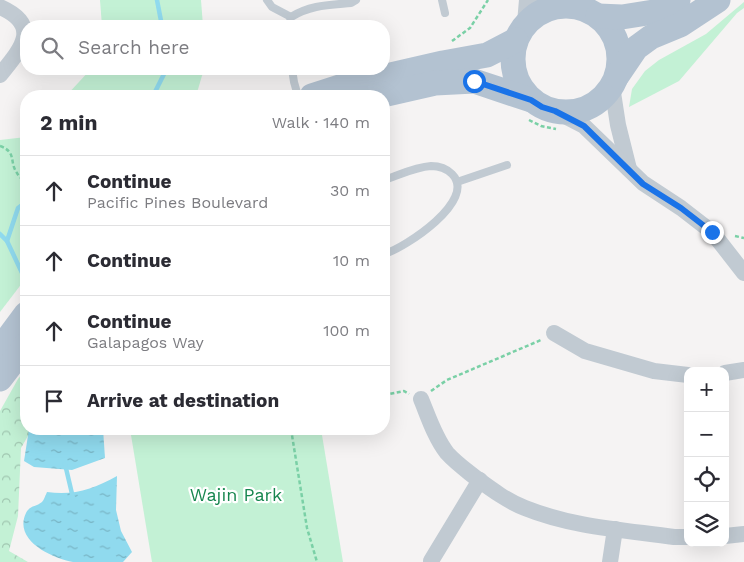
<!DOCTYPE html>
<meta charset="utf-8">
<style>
body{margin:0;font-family:"Work Sans",sans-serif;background:#f2f2f3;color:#2b2b33}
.controls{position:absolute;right:15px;bottom:15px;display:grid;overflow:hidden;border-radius:10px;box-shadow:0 5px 20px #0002}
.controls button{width:45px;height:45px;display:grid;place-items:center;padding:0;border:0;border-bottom:1px solid #e1e1e2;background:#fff;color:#2b2b33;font:25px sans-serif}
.stop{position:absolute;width:15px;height:15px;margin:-11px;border:4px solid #1a73e8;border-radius:50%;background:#fff}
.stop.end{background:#1a73e8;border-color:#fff;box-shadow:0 1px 5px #0008}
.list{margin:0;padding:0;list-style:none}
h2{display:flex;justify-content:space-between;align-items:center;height:65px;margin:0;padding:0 20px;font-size:21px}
h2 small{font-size:16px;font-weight:400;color:#7c7c81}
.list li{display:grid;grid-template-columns:32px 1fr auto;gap:15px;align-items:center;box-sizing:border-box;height:70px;padding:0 20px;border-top:1px solid #e1e1e2}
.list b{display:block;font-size:19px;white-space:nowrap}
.list p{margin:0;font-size:16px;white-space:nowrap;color:#7c7c81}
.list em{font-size:16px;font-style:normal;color:#7c7c81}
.icon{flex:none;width:28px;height:28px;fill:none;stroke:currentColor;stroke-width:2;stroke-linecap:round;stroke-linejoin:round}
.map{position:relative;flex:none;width:744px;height:562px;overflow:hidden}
.search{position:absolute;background:#fff;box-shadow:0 5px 20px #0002;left:20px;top:20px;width:370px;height:55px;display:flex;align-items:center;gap:12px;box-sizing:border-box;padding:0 18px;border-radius:20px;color:#7c7c81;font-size:19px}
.panel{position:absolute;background:#fff;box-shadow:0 5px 20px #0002;left:20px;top:90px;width:370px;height:345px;border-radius:20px}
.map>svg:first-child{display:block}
.forest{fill:url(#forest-crowns)}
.green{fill:#c3f1d5}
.water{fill:url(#water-ripples)}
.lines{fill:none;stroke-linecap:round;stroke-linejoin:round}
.stream{stroke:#90daee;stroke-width:4.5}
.path{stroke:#7ad0a6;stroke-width:2.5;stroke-dasharray:4 2.5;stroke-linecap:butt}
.service{stroke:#c1cad2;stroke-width:8}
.minor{stroke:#c1cad2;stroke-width:16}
.tertiary{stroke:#c1cad2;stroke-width:20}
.primary{stroke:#b3c2d1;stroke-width:25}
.route{stroke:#1a73e8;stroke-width:6}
.labels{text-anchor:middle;stroke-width:4.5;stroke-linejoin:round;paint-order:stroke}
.park-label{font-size:18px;fill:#17864f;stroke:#fff}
</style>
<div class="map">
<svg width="744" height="562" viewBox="0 0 744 562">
<defs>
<pattern id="forest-crowns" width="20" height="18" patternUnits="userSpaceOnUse" patternTransform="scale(1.25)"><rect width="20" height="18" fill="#c3f1d5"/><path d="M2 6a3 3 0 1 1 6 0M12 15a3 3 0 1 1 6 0" fill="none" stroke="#a0c6b0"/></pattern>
<pattern id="water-ripples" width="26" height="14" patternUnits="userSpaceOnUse" patternTransform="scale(1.25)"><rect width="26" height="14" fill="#90daee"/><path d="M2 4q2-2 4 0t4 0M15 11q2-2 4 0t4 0" fill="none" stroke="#78b4c4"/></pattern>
</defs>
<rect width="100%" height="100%" fill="#f5f3f3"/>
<polygon class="forest" points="26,369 26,429 32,429 21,448 18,516 9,551 28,562 0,562 0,411 18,379"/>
<g class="green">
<polygon points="100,0 201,0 203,26 102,26"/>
<polygon points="744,2 744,8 737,13 679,81 629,107 632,89 645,71 659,60 706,34"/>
<polygon points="91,69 204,69 196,96 66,96"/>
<polygon points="26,137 26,278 0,312 0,140"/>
<polygon points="130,429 321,429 343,562 152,562"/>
</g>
<g class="water">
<polygon points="29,429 103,429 105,458 72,470 34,467 24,461"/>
<path d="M117,476l-1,34 5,21 11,21 -9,10c-16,0 -35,0 -50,0 -22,-4 -60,-22 -47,-49 4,-8 10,-6 16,-11 2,-2 4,-8 5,-10 26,4 47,-3 70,-16z"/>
</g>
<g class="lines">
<g class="stream">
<polyline points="157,0 162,26"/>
<polyline points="153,96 164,74 164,69"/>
<polyline points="0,234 7,241 23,275"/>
<polyline points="7,241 18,208 26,202"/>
<polyline points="65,464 73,498"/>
</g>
<g class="path">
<polyline points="452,41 470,28 488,0"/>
<polyline points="277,96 287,92"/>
<polyline points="529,120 541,126 556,129"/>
<path d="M0,146c17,6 9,16 17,27 2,4 6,7 9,10"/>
<polyline points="735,236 744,238"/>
<polyline points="21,296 26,290"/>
<polyline points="431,391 447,380 541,340"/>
<polyline points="384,395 404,391 409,394"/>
<polyline points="291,429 307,528 317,562"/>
</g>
<g class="service">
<polyline points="267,0 272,7 291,17"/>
<polyline points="442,0 445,13"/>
<path d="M289,26l2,-9c19,-12 38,-12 60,-14l5,-3"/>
<polyline points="292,69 294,82 298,96"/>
<path d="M384,180c15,-5 31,-13 47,-14 8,0 15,2 21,8 26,26 -47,74 -68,80"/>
<polyline points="457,182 507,165"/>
</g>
<g class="minor">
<path d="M0,7c43,19 20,43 0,68"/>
<polyline points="612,86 618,125 629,169"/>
<polyline points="555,111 584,126 643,183 681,208 712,232 744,273"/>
<polyline points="554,333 585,351 654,371 688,375"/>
<polyline points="725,373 744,370"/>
<path d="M421,399c7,17 14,39 26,54 9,10 19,17 29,25 15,11 31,23 49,30 47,19 99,22 149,29h14"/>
<polyline points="725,536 744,534"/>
<polyline points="431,561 480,480"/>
<polyline points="610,562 615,529"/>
</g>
<g class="tertiary">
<polyline points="575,0 582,8"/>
<polyline points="527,23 529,0"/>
</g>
<g class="primary">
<circle cx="566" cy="59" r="53"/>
<polyline points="598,16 622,17 654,12 678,0"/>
<polyline points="617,76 636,48 651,37 680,25 718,0"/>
<polyline points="312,96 343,86 443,63 487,55 516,40"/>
<polyline points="378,96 435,83 474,81 531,100"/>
<polyline points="0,349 26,314"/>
<polyline points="0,379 26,345"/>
</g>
</g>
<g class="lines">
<polyline class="route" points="474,81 531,100 542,107 555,111 584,126 643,184 681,208 712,232"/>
</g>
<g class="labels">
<g class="park-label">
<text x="236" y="501">Wajin Park</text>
</g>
</g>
</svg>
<div class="controls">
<button>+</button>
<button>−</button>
<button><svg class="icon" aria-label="locate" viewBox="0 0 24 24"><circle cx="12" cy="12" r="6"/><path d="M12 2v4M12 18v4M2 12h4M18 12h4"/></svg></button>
<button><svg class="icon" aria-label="layers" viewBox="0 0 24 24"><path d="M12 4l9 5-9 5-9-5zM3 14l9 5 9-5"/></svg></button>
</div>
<div class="stop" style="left:474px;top:81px"></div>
<div class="stop end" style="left:712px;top:232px"></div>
<div class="search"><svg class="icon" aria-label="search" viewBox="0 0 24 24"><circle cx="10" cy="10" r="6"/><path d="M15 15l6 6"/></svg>Search here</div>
<section class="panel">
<h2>2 min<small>Walk · 140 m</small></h2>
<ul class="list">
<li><svg class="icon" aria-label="ahead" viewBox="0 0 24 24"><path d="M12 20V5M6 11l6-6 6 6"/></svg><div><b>Continue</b><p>Pacific Pines Boulevard</p></div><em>30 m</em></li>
<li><svg class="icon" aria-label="ahead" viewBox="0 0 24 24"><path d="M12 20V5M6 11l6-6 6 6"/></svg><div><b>Continue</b></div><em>10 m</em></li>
<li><svg class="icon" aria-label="ahead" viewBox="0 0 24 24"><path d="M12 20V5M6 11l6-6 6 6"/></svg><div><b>Continue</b><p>Galapagos Way</p></div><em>100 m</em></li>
<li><svg class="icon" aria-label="arrive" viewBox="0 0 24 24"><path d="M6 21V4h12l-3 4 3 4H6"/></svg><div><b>Arrive at destination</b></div></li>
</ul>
</section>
</div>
